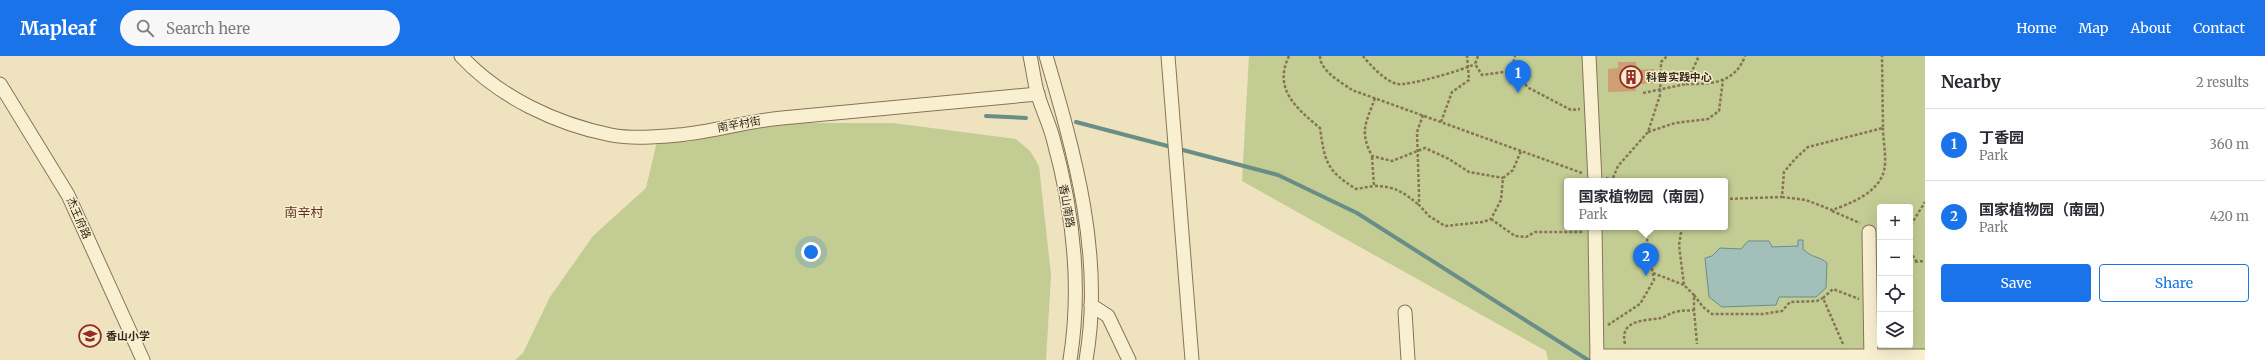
<!DOCTYPE html>
<meta charset="utf-8">
<style>
body{margin:0;font-family:Merriweather,"Noto Sans SC",serif;background:#f7f7f7;color:#2b2b33}
.controls{position:absolute;right:12px;bottom:12px;display:grid;overflow:hidden;border-radius:4px;box-shadow:0 4px 16px #0002}
.controls button{width:36px;height:36px;display:grid;place-items:center;padding:0;border:0;border-bottom:1px solid #e1e1e2;background:#fff;color:#2b2b33;font:20px sans-serif}
.you{position:absolute;left:811px;top:196px;width:14px;height:14px;margin:-10px;border:3px solid #fff;border-radius:50%;background:#1a73e8;box-shadow:0 0 0 6px #1a73e833}
.badge{display:grid;place-items:center;width:26px;height:26px;border-radius:50%;background:#1a73e8;color:#fff;font-size:13px;font-weight:700}
.pin{position:absolute;translate:-50% -33px;filter:drop-shadow(0 1px 2px #0008)}
.pin::after{content:'';position:absolute;top:21px;width:14px;height:12px;background:inherit;clip-path:polygon(0 0,100% 0,50% 100%)}
.popup{position:absolute;left:1564px;top:122px;width:164px;height:52px;box-sizing:border-box;display:grid;place-content:center;border-radius:4px;background:#fff;filter:drop-shadow(0 1px 3px #0005);font-size:13px;white-space:nowrap;color:#7c7c81}
.popup b{font-size:15px;color:#2b2b33}
.popup::after{content:'';position:absolute;left:50%;top:100%;margin-left:-8px;border:8px solid transparent;border-top-color:#fff}
.list{margin:0;padding:0;list-style:none}
h2{display:flex;justify-content:space-between;align-items:center;height:52px;margin:0;padding:0 16px;font-size:17px}
h2 small{font-size:13px;font-weight:400;color:#7c7c81}
.list li{display:grid;grid-template-columns:26px 1fr auto;gap:12px;align-items:center;box-sizing:border-box;height:72px;padding:0 16px;border-top:1px solid #e1e1e2}
.list b{display:block;font-size:15px;white-space:nowrap}
.list p{margin:0;font-size:13px;white-space:nowrap;color:#7c7c81}
.list em{font-size:13px;font-style:normal;color:#7c7c81}
.actions{display:flex;gap:8px;padding:12px 16px}
.actions a{flex:1;padding:9px 0;border:1px solid #1a73e8;border-radius:4px;text-align:center;font-size:14px;color:#1a73e8}
.actions .main{background:#1a73e8;color:#fff}
.icon{flex:none;width:22px;height:22px;fill:none;stroke:currentColor;stroke-width:2;stroke-linecap:round;stroke-linejoin:round}
.map{position:relative;flex:none;width:1925px;height:304px;overflow:hidden}
header{display:flex;align-items:center;gap:24px;box-sizing:border-box;height:56px;padding:0 20px;background:#1a73e8;color:#fff}
header strong{font-size:19px}
nav{display:flex;gap:22px;margin-inline-start:auto;font-size:14px}
.search{width:280px;height:36px;background:#f7f7f7;display:flex;align-items:center;gap:10px;box-sizing:border-box;padding:0 14px;border-radius:22px;color:#7c7c81;font-size:15px}
main{display:flex}
aside{flex:1;background:#fff}
.map>svg:first-child{display:block}
.green{fill:#c2cc93;fill-rule:evenodd}
.water{fill:#a2c0b9;stroke:#698e87}
.lines{fill:none;stroke-linecap:round;stroke-linejoin:round}
.stream{stroke:#698e87;stroke-width:4}
.building{fill:#cd9f73}
.minor-casing{stroke:#877457;stroke-width:15}
.path{stroke:#877457;stroke-width:2.5;stroke-dasharray:3 2;stroke-linecap:butt}
.minor{stroke:#f9f0d2;stroke-width:13}
.labels{text-anchor:middle;stroke-width:3;stroke-linejoin:round;paint-order:stroke}
.poi-label{font-size:11px;font-weight:bold;fill:#362a1c;stroke:#f6edce;text-anchor:start}
.street-label{font-size:11px;fill:#362a1c;stroke:#f6edce}
.quarter-label{font-size:13px;fill:#632e1a;stroke:#f6edce}
</style>
<header>
<strong>Mapleaf</strong>
<div class="search"><svg class="icon" aria-label="search" viewBox="0 0 24 24"><circle cx="10" cy="10" r="6"/><path d="M15 15l6 6"/></svg>Search here</div>
<nav><a>Home</a><a>Map</a><a>About</a><a>Contact</a></nav>
</header>
<main>
<div class="map">
<svg width="1925" height="304" viewBox="0 0 1925 304">
<rect width="100%" height="100%" fill="#eee3be"/>
<g class="green">
<path d="M1249,0h676v304h-377l-2,-9 -304,-170zM1567,125h158v46h-158zM1880,151h30v138h-30z"/>
<polygon points="799,67 893,67 1016,83 1030,95 1039,110 1051,219 1046,304 515,304 523,297 550,241 593,180 646,132 657,85 688,86 723,77"/>
</g>
<path class="water" d="M1798,184h5v9c10,10 15,6 24,14l-1,25 -10,9h-37l-3,8 -54,2 -13,-10 -4,-39 7,-2 8,-8 21,1 7,-8h21l3,6 26,-1z"/>
<g class="lines">
<g class="stream">
<polyline points="986,60 1026,62"/>
<polyline points="1076,66 1278,119 1357,157 1588,304"/>
</g>
</g>
<polygon class="building" points="1618,6 1636,6 1637,14 1655,13 1655,28 1635,28 1636,35 1608,36 1608,13 1618,12"/>
<g class="lines">
<g class="minor-casing">
<g id="minor">
<path d="M461,0c38,41 95,68 150,79 21,4 45,2 67,0 35,-3 69,-14 104,-17 85,-8 171,-16 256,-24"/>
<path d="M1030,0c3,13 4,26 8,39 4,14 11,28 15,43 20,72 29,147 17,222"/>
<path d="M1046,0c29,99 58,200 40,304"/>
<polyline points="1168,0 1192,304"/>
<polyline points="1589,0 1595,125"/>
<polyline points="0,28 68,139 143,304"/>
<polyline points="1595,171 1597,304"/>
<polyline points="1869,176 1871,304"/>
<polyline points="1091,249 1108,260 1129,304"/>
<polyline points="1405,256 1408,304"/>
<polyline points="1597,300 1925,300"/>
</g>
</g>
<g class="path">
<path d="M1289,0c-16,33 7,52 31,72 5,34 6,42 36,61l18,-3"/>
<path d="M1320,0c0,15 21,26 32,34l230,83"/>
<path d="M1363,0c7,9 22,25 34,28 12,2 66,-14 78,-20"/>
<polyline points="1478,0 1475,8 1482,19 1511,15 1515,0"/>
<polyline points="1511,15 1521,21 1527,31 1571,54 1580,53"/>
<path d="M1686,28c27,0 49,-1 59,-28"/>
<polyline points="1643,37 1686,28 1699,0"/>
<path d="M1375,42c-9,25 -16,33 -3,58l20,5 33,-13 24,11 20,13 34,6"/>
<polyline points="1423,59 1417,76 1419,137 1419,149 1429,160 1445,170 1483,166 1491,163 1501,144 1503,122 1513,114 1521,95"/>
<polyline points="1441,66 1452,36 1469,24 1467,0"/>
<polyline points="1648,76 1675,67 1708,63 1719,55 1723,24"/>
<path d="M1372,101l2,29c21,0 29,6 45,19"/>
<polyline points="1606,122 1619,125"/>
<polyline points="1613,122 1618,110 1648,76 1660,39 1661,6 1667,0"/>
<path d="M1782,141l24,3 26,10c18,-6 46,-17 52,-39 3,-13 -1,-31 -1,-43"/>
<polyline points="1725,143 1782,141 1784,116 1795,103 1808,91 1883,72 1882,0"/>
<polyline points="1832,155 1860,167"/>
<polyline points="1491,163 1515,180 1526,181 1535,176 1584,176"/>
<polyline points="1682,171 1679,189 1684,229 1694,239 1694,254"/>
<polyline points="1910,179 1912,167 1925,146"/>
<polyline points="1910,195 1916,205"/>
<polyline points="1910,206 1925,205"/>
<polyline points="1653,217 1684,229"/>
<polyline points="1694,239 1703,251 1712,258 1763,258 1782,255 1790,246 1817,245 1823,242"/>
<polyline points="1608,269 1640,248 1654,224 1647,186 1648,171"/>
<path d="M1625,288c-6,-25 20,-23 36,-26 5,-1 9,-5 14,-6 6,-2 13,-1 19,-2l3,34"/>
<polyline points="1843,288 1823,242 1833,233 1859,243"/>
</g>
<use href="#minor" class="minor"/>
</g>
<defs>
<g id="building-ring" transform="scale(1.15)"><circle r="9.5" fill="#f6edce" stroke="#972c26" stroke-width="1.5"/><path d="M-4-6H4V6H1V3H-1V6H-4ZM-2.5-4.3h1.7v1.8h-1.7ZM.8-4.3h1.7v1.8H.8ZM-2.5-1h1.7V.8h-1.7ZM.8-1h1.7V.8H.8Z" fill="#972c26"/></g>
<g id="school-ring" transform="scale(1.15)"><circle r="9.5" fill="#f6edce" stroke="#972c26" stroke-width="1.5"/><path d="M0-5L7-2L0 1L-7-2ZM-4 1L0 2.5L4 1V4Q0 6-4 4Z" fill="#972c26"/></g>
</defs>
<g fill-rule="evenodd">
<use href="#building-ring" x="1631" y="21"/>
<use href="#school-ring" x="90" y="280"/>
</g>
<g class="labels">
<g class="poi-label">
<text x="1646" y="25">科普实践中心</text>
<text x="106" y="284">香山小学</text>
</g>
<g class="street-label">
<text transform="translate(739 68) rotate(-10)" y="4">南辛村街</text>
<text transform="translate(1067 150) rotate(80)" y="4">香山南路</text>
<text transform="translate(79 162) rotate(66)" y="4">杰王府路</text>
</g>
<g class="quarter-label">
<text x="304" y="161">南辛村</text>
</g>
</g>
</svg>
<div class="controls">
<button>+</button>
<button>−</button>
<button><svg class="icon" aria-label="locate" viewBox="0 0 24 24"><circle cx="12" cy="12" r="6"/><path d="M12 2v4M12 18v4M2 12h4M18 12h4"/></svg></button>
<button><svg class="icon" aria-label="layers" viewBox="0 0 24 24"><path d="M12 4l9 5-9 5-9-5zM3 14l9 5 9-5"/></svg></button>
</div>
<div class="you"></div>
<div class="pin badge" style="left:1518px;top:37px">1</div>
<div class="pin badge" style="left:1646px;top:220px">2</div>
<div class="popup"><b>国家植物园（南园）</b>Park</div>
</div>
<aside>
<h2>Nearby<small>2 results</small></h2>
<ul class="list">
<li><span class="badge">1</span><div><b>丁香园</b><p>Park</p></div><em>360 m</em></li>
<li><span class="badge">2</span><div><b>国家植物园（南园）</b><p>Park</p></div><em>420 m</em></li>
</ul>
<div class="actions"><a class="main">Save</a><a>Share</a></div>
</aside>
</main>
